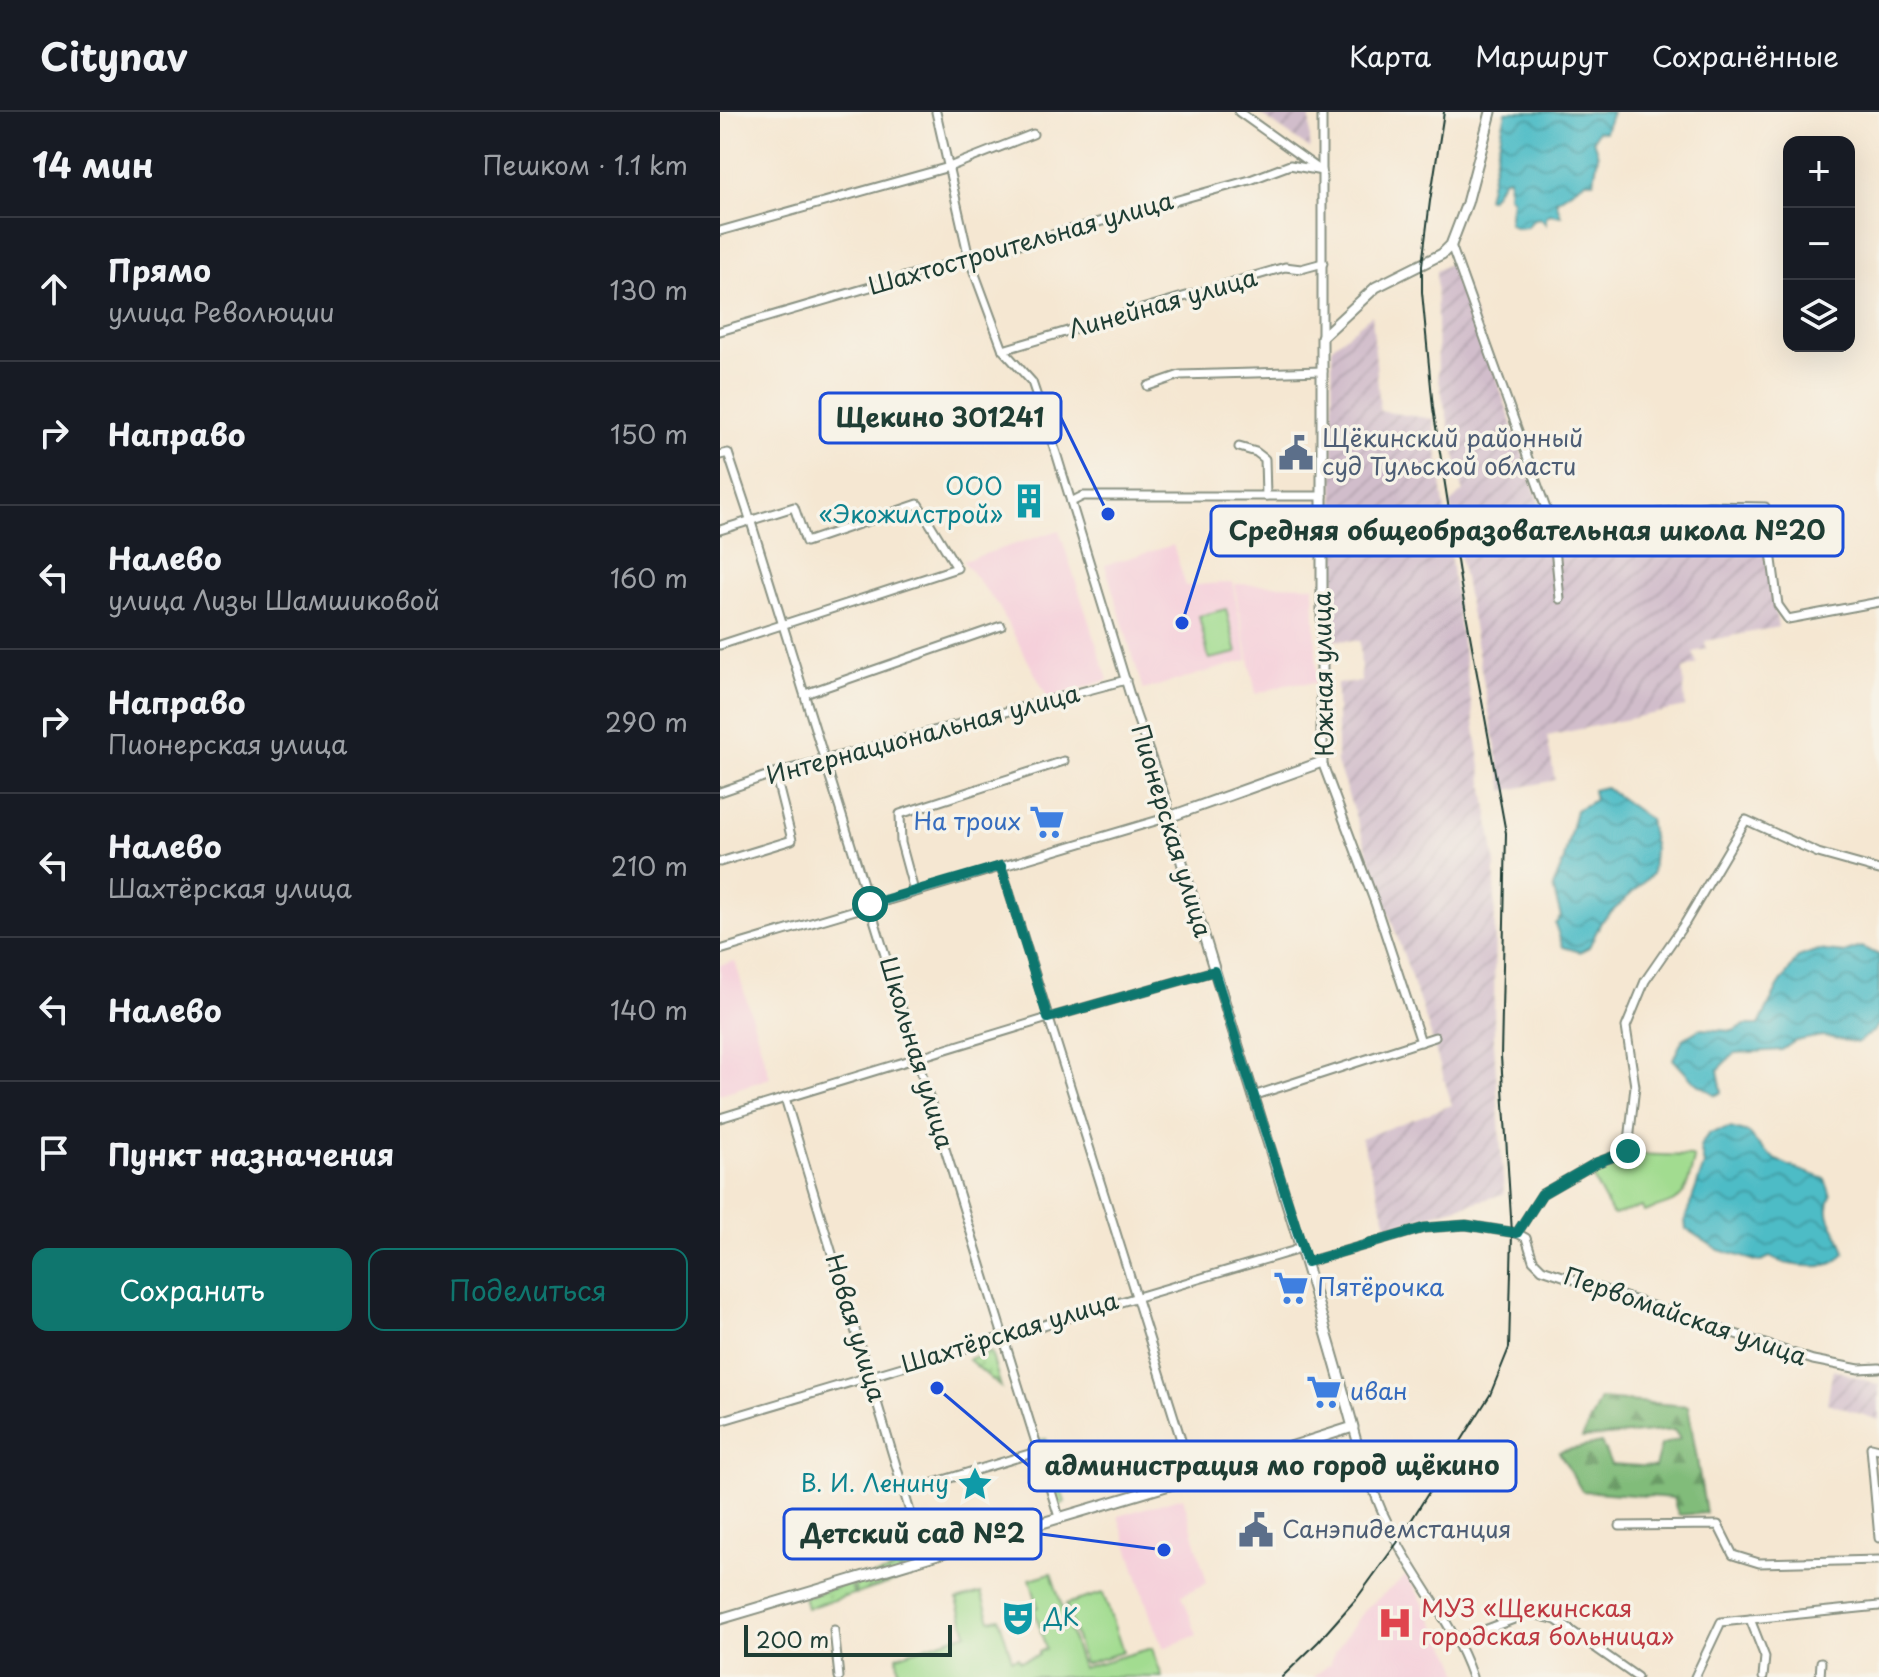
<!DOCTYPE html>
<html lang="ru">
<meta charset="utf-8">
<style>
body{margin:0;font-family:"Playpen Sans",sans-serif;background:#242831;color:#f1f3f6}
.controls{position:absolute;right:24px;top:24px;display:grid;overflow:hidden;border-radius:16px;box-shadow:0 8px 32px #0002}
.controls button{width:72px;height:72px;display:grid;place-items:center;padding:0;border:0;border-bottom:2px solid #363941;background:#171b24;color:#f1f3f6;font:40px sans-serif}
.scale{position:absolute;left:24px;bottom:20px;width:208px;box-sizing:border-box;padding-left:8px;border:4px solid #1f3d34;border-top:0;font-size:22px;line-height:28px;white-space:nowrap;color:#1f3d34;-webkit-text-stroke:6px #f7f3e8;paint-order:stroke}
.stop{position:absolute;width:24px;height:24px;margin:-18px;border:6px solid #0f766e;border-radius:50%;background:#fff}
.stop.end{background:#0f766e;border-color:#fff;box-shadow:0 2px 8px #0008}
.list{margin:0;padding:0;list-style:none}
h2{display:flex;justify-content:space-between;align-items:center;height:104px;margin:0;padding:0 32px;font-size:34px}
h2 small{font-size:26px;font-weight:400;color:#9ea1a6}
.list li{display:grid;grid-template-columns:52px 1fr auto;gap:24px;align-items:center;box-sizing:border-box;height:144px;padding:0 32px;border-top:2px solid #363941}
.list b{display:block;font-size:30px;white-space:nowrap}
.list p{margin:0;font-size:26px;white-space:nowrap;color:#9ea1a6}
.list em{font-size:26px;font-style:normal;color:#9ea1a6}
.actions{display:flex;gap:16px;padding:24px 32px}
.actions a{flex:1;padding:18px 0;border:2px solid #0f766e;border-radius:16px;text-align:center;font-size:28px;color:#0f766e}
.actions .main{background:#0f766e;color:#fff}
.icon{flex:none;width:44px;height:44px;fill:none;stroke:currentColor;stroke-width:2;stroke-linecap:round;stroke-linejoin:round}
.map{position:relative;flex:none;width:1159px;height:1565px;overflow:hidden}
header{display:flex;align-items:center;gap:48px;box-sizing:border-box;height:112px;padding:0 40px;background:#171b24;border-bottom:2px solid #363941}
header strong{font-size:38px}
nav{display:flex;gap:44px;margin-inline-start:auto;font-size:28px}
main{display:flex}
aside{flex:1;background:#171b24}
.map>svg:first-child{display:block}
.built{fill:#f5cfda}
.industrial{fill:url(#industrial-furrows)}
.grass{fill:url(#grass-dots);stroke:#608c62;stroke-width:2}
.forest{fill:url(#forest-firs);stroke:#507c57;stroke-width:2}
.green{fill:#a2dc90;stroke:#608c62;stroke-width:2}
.water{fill:url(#water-waves);stroke:#367c7d;stroke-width:2}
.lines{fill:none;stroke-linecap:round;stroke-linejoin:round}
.street-casing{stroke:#8a9283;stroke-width:11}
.secondary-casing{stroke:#8a9283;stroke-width:13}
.street{stroke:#fff;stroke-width:7}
.secondary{stroke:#fff;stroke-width:9}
.rail{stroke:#1f3d34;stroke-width:2}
.route{stroke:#0f766e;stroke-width:10}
.labels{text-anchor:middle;stroke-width:7;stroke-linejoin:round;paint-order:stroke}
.street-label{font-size:24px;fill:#1f3d34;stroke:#f7f3e8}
.service-label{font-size:24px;fill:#4e5e75;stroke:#f7f3e8;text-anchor:start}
.culture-label{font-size:24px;fill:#0d838f;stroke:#f7f3e8;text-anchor:end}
.shop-label{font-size:24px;fill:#366cbe;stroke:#f7f3e8;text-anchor:start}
.health-label{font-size:24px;fill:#be3a42;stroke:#f7f3e8;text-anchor:start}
.leader{fill:none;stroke:#1d4ed8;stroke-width:3}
.callout-dot{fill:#1d4ed8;stroke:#f7f3e8;stroke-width:3}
.callout{fill:#f7f3e8;stroke:#1d4ed8;stroke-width:3}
.callout-label{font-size:26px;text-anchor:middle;font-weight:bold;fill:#1f3d34}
</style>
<header>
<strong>Citynav</strong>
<nav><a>Карта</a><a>Маршрут</a><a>Сохранённые</a></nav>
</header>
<main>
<aside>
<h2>14 мин<small>Пешком · 1.1 km</small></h2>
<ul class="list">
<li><svg class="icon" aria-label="ahead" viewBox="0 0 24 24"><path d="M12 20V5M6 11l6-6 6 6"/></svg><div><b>Прямо</b><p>улица Революции</p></div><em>130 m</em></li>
<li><svg class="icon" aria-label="right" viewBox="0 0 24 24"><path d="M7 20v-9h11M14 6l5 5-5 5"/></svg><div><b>Направо</b></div><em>150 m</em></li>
<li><svg class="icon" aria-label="left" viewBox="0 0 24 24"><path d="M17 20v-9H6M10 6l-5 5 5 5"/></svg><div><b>Налево</b><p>улица Лизы Шамшиковой</p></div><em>160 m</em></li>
<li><svg class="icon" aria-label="right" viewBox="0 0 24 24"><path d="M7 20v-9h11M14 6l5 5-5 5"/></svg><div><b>Направо</b><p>Пионерская улица</p></div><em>290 m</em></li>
<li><svg class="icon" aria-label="left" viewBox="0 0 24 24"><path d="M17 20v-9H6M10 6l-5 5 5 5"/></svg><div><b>Налево</b><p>Шахтёрская улица</p></div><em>210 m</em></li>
<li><svg class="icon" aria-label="left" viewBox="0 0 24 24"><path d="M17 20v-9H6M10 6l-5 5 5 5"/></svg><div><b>Налево</b></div><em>140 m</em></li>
<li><svg class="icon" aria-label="arrive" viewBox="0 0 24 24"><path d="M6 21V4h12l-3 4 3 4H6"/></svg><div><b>Пункт назначения</b></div></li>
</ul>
<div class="actions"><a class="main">Сохранить</a><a>Поделиться</a></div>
</aside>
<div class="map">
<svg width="1159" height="1565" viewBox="0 0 1159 1565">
<defs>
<pattern id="industrial-furrows" width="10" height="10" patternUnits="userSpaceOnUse" patternTransform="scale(2)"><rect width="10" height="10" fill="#d1bdcb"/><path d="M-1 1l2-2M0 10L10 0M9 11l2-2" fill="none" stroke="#b3a3af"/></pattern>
<pattern id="grass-dots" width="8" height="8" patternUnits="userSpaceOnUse" patternTransform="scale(2)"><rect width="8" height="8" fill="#a2dc90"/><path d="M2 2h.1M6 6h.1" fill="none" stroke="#8bbe7d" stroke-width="1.8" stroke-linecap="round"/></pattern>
<pattern id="forest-firs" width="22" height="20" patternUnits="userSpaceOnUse" patternTransform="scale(2)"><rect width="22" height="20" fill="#81bc7a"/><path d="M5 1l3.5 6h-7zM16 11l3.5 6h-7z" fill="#699a65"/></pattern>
<pattern id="water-waves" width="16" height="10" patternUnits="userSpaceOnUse" patternTransform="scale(2)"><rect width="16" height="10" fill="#4ebcc6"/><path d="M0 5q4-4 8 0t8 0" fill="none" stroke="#409aa2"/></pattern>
</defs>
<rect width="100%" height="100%" fill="#f7f3e8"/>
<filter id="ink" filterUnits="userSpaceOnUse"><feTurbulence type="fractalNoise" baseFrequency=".0125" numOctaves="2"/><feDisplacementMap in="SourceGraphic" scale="16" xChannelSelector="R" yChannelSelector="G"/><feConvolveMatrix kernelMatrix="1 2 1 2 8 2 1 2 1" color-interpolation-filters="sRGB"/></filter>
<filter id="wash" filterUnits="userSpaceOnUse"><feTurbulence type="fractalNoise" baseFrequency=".006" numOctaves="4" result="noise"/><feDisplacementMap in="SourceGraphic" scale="32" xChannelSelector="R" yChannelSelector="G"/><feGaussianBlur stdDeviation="1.8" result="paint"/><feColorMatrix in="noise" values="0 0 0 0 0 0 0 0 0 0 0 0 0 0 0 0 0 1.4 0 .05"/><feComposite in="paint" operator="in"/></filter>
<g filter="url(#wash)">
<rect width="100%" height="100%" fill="#f5e7d2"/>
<g class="built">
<polygon points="339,418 388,568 328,586 279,495 243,449"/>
<polygon points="453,433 466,474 512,470 528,548 423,578 385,453"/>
<polygon points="514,472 594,474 597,571 569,572 536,582"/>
<polygon points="15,849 50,966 0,982 0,853"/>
<polygon points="463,1385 487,1471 462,1483 477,1523 444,1536 434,1515 398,1404"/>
<polygon points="687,1463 733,1544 741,1565 593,1565 610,1552 615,1540 644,1498"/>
</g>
<g class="industrial">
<polygon points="537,0 590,0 590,37"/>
<polygon points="736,148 831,426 1029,399 1040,403 1058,515 985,529 986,537 973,540 977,552 963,557 965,595 827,624 835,668 784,679 730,392 743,379 718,264 716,159"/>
<polygon points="652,203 660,299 713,307 738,503 775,749 774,931 784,1082 668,1115 641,1026 732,993 708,914 617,651 617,571 641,570 640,529 615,528 612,235"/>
<polygon points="1113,1257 1159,1273 1159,1308 1107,1291"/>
</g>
<g class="grass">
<polygon points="271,1240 281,1275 248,1247"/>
<polygon points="326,1327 345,1390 337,1395 317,1329"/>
<polygon points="233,1439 236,1449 184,1466 181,1455"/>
<polygon points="179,1456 182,1467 136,1482 133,1470"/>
<polygon points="130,1471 134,1482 87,1496 84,1485"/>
</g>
<polygon class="forest" points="880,1287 968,1294 986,1401 958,1403 953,1386 862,1379 839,1340 881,1331 891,1352 935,1355 941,1333 960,1327 954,1318 862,1326"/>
<g class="green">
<polygon points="506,497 517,541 489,547 479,504"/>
<path d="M907,1042l65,2 2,3c-10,43 -9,39 -50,53l-2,-5 -29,8 -22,-40z"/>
<polygon points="331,1461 362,1556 432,1536 442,1565 179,1565 177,1544 247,1521 237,1488 261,1481 270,1508 279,1506 292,1547 298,1545 300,1549 319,1543 319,1540 326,1537 314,1497 318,1495 310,1467"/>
<polygon points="383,1481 403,1540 364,1552 346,1492"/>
</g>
<g class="water">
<polygon points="786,0 892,0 885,20 877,19 873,28 878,43 874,69 866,69 836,89 841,104 830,102 826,104 826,112 820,106 814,107 807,115 796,116 789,111 792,87 788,84 789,66 784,67 770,87 767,86"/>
<polygon points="885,675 929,707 934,737 932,762 881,810 869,835 860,840 843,835 835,812 841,805 833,775 843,751 856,698 875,688 873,678"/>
<polygon points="1141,835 1159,843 1159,911 1155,918 1137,931 1102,924 1075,929 1062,938 1015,941 998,958 1002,980 996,983 973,969 953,947 963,927 980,917 1013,919 1025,913 1039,913 1058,875 1078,845 1098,838 1124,841"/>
<path d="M1010,1016l19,5c23,32 42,33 76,46l6,17c-11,24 9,33 14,57 -4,3 -6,7 -10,9 -16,8 -51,4 -65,-5l-11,5 -40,-12 -33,-21 -1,-10 19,-54 -4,-19 9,-13z"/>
</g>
</g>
<g filter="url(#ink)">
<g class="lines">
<g class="street-casing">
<g id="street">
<polyline points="519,0 600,58"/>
<polyline points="602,0 602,225"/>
<polyline points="0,119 229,55 313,22"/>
<polyline points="731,133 833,416 989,394 1045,395 1058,493 1068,507 1159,490"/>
<polyline points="0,219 249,146 530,68 570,53 602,59"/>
<polyline points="283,238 565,155 581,157 603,151"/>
<polyline points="428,274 460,263 603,259"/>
<polyline points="519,335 536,340 545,347 546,384"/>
<polyline points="0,343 8,341 31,410 339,1405"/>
<polyline points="351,390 363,384 603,384"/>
<polyline points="833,416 840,487"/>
<polyline points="0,418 74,395 86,430 198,392 237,456 0,533"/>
<polyline points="85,582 281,514"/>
<polyline points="602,650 655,791 701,930"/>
<polyline points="0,680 55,661 406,568"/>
<polyline points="0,750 72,728 55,661"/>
<polyline points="281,754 473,1366"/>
<polyline points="194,779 181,731 180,702 344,649"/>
<polyline points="0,838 449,705 447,690 416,603 337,344 312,270 283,238 249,146 216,0"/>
<polyline points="533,984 715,925"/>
<polyline points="65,986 204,1446"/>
<polyline points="0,1006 328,906 494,859"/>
<polyline points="797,1121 822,1082 876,1051 908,1039 915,974 906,915 925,869 965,811 1026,708 1098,741 1159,758"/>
<polyline points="587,1150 704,1116 746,1113 797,1121 806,1126 813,1148 822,1157 1093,1248 1139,1257 1159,1256"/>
<polyline points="0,1309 573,1139 580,1134"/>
<path d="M633,1315c10,40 25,79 44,115 25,46 58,85 75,135"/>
<polyline points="1159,1337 1151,1335 1159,1426"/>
<polyline points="184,1380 319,1339"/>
<polyline points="900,1414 998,1413 1013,1443 1039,1451 1159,1448"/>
<polyline points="1030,1507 1045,1545 1043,1565"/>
<polyline points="114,1518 119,1565"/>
<polyline points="738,1528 810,1501 836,1508 917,1565"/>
<polyline points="975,1565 1001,1510 1159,1494"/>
<polyline points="1100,1565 1101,1550"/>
</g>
</g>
<g class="secondary-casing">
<path id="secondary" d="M0,1507l473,-141 160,-51c-56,-205 -126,-405 -184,-610l153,-55v-425l54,-50 66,-33 9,-9 16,-42 24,-91"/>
</g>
<use href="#street" class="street"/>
<use href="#secondary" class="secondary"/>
<polyline class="rail" points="562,1565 598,1530 637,1486 677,1431 770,1283 789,1236 792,1121 781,944 786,721 741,474 713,296 702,180 702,153 710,89 724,0"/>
</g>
</g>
<g class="lines" filter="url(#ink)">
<polyline class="route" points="150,792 281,754 328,906 494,859 587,1150 704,1116 746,1113 797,1121 822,1082 876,1051 908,1039"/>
</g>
<defs>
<g id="civic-bare" transform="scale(2.76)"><path d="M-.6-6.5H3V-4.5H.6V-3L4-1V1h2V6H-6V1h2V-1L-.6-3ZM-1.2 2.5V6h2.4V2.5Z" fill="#5c6f8a" stroke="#f7f3e8" stroke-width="2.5" paint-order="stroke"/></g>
<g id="building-bare" transform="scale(2.76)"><path d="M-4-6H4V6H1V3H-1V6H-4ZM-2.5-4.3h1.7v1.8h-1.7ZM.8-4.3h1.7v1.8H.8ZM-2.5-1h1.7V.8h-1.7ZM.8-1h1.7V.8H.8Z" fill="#0f9aa8" stroke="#f7f3e8" stroke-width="2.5" paint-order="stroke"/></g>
<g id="supermarket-bare" transform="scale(2.76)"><path d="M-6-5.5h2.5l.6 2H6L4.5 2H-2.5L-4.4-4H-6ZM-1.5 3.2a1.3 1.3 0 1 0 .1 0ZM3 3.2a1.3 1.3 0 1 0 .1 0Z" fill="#3f7fe0" stroke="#f7f3e8" stroke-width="2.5" paint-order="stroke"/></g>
<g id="sight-bare" transform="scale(2.76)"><path d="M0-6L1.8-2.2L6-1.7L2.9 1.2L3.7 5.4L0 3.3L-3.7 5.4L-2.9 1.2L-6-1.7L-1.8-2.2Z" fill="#0f9aa8" stroke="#f7f3e8" stroke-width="2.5" paint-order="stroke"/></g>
<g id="theatre-bare" transform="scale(2.76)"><path d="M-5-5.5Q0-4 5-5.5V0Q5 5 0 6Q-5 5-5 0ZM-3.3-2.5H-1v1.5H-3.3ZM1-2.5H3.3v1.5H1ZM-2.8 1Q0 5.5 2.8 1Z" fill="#0f9aa8" stroke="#f7f3e8" stroke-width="2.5" paint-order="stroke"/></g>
<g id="hospital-bare" transform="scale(2.76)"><path d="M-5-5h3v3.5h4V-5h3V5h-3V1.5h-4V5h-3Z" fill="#e0444e" stroke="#f7f3e8" stroke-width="2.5" paint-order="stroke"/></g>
</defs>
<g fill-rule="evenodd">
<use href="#civic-bare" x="576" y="341"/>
<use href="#building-bare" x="309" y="389"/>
<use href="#supermarket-bare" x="327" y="710"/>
<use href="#supermarket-bare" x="571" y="1176"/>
<use href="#supermarket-bare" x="604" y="1280"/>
<use href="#sight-bare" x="255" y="1372"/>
<use href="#civic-bare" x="536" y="1418"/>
<use href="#theatre-bare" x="298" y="1506"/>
<use href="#hospital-bare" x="675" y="1511"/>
</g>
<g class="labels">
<g class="street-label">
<text transform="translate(301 132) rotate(-16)" y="8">Шахтостроительная улица</text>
<text transform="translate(443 192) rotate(-16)" y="8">Линейная улица</text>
<text transform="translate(604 562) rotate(-91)" y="8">Южная улица</text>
<text transform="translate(203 623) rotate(-15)" y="8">Интернациональная улица</text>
<text transform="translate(451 719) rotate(73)" y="8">Пионерская улица</text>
<text transform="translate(196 941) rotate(73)" y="8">Школьная улица</text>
<text transform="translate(965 1205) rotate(19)" y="8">Первомайская улица</text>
<text transform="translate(135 1216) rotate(73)" y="8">Новая улица</text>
<text transform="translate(290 1221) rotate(-17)" y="8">Шахтёрская улица</text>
</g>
<g class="service-label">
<text x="602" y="335">Щёкинский районный<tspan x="602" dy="28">суд Тульской области</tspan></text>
<text x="562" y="1426">Санэпидемстанция</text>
</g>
<g class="culture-label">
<text x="283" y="383">ООО<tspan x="283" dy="28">«Экожилстрой»</tspan></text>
<text x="229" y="1380">В. И. Ленину</text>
<text x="324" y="1514" text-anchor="start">ДК</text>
</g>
<g class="shop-label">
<text x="301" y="718" text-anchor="end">На троих</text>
<text x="597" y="1184">Пятёрочка</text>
<text x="630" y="1288">иван</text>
</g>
<g class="health-label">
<text x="701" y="1505">МУЗ «Щекинская<tspan x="701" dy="28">городская больница»</tspan></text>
</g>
</g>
<path class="leader" d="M388 402L341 306M462 511L491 419M217 1276L309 1354M444 1438L321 1422"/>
<g class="callout-dot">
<circle cx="388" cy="402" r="8"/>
<circle cx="462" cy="511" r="8"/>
<circle cx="217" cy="1276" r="8"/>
<circle cx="444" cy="1438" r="8"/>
</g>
<g class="callout">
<rect x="100" y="281" width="241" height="50" rx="8"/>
<rect x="491" y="394" width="632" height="50" rx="8"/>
<rect x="309" y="1329" width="487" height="50" rx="8"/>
<rect x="64" y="1397" width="257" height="50" rx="8"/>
</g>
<g class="callout-label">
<text x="220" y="315">Щекино 301241</text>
<text x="807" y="428">Средняя общеобразовательная школа №20</text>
<text x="552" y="1363">администрация мо город щёкино</text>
<text x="193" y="1431">Детский сад №2</text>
</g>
</svg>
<div class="controls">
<button>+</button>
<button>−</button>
<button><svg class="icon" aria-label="layers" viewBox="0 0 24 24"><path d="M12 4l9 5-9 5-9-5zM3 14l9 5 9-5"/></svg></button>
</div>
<div class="scale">200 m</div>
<div class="stop" style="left:150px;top:792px"></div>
<div class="stop end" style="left:908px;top:1039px"></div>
</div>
</main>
